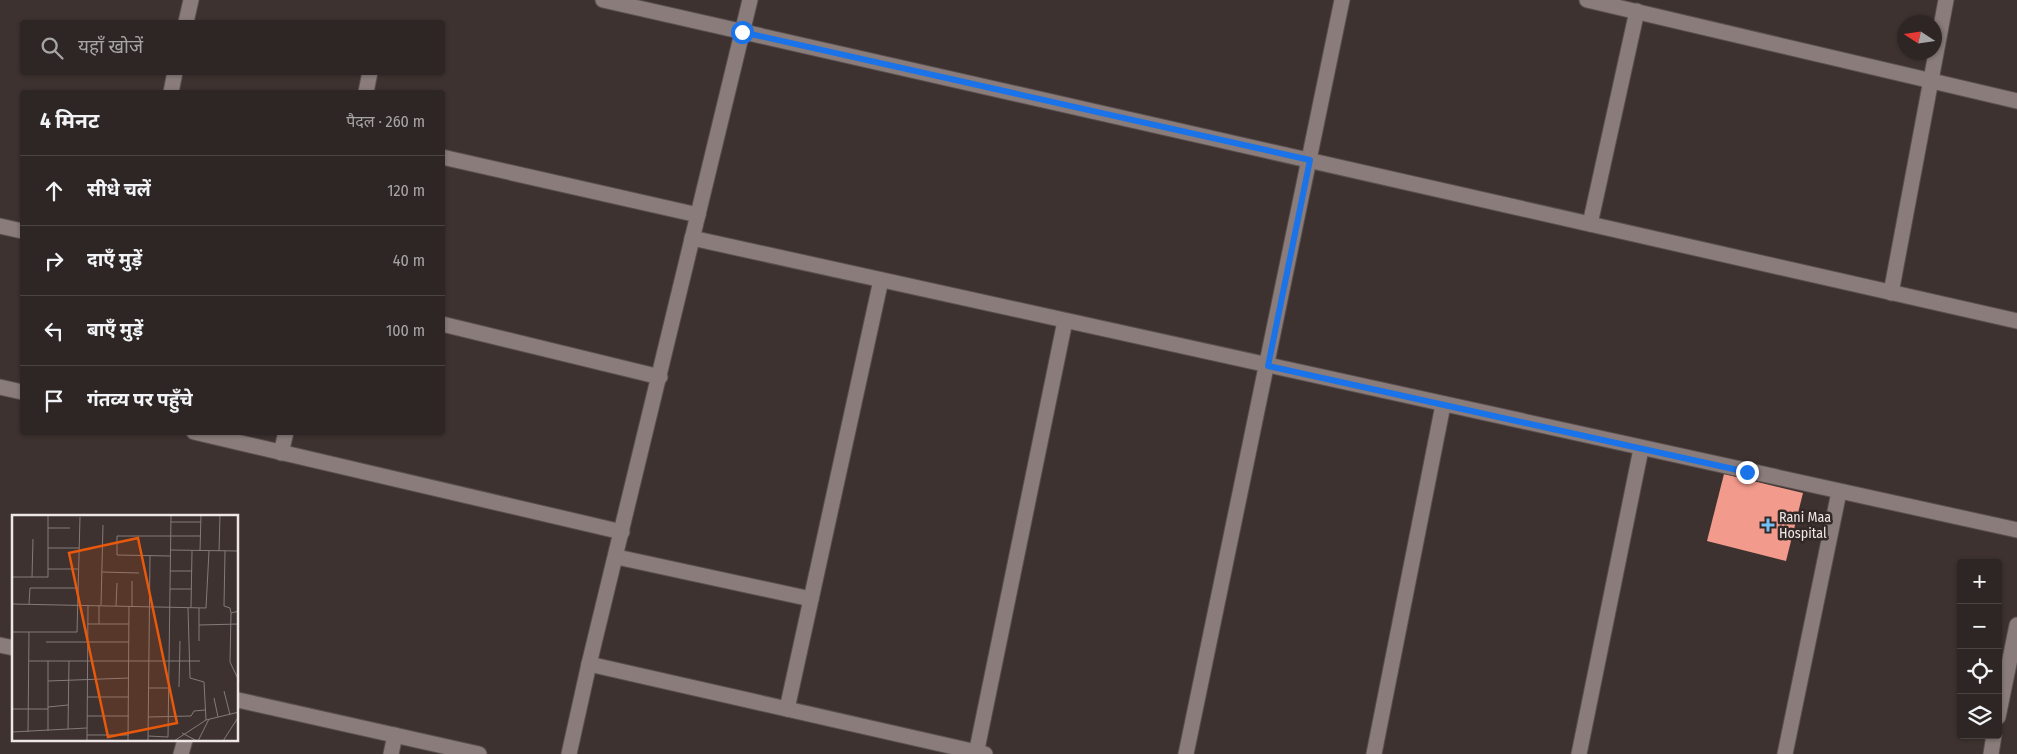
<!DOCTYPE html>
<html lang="hi">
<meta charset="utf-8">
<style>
body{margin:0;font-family:"Fira Sans Condensed","Noto Sans Devanagari",sans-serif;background:#3a3231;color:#f1f3f6}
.controls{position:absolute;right:15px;bottom:15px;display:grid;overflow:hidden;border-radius:5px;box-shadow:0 1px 4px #0004}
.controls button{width:45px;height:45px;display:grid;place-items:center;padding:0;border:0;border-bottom:1px solid #494341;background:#2e2624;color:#f1f3f6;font:25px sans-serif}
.compass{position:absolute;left:1897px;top:15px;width:45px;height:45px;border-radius:50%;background:#2e2624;box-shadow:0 1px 4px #0004;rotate:282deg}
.stop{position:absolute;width:15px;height:15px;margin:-11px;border:4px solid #1a73e8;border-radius:50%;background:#fff}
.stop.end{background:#1a73e8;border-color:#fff;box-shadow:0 1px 5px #0008}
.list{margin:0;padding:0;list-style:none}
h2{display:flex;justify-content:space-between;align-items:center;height:65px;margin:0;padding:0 20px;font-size:21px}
h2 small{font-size:16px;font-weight:400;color:#a7a5a6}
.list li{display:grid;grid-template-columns:32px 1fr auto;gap:15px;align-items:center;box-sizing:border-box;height:70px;padding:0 20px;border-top:1px solid #494341}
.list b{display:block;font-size:19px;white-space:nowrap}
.list em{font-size:16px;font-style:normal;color:#a7a5a6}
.icon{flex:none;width:28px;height:28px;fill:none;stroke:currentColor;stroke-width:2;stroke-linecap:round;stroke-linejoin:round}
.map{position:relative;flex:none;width:2017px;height:754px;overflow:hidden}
.search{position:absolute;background:#2e2624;box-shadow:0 1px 4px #0004;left:20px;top:20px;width:425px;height:55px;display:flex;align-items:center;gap:12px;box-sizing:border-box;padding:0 18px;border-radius:5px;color:#a7a5a6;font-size:19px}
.panel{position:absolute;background:#2e2624;box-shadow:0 1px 4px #0004;left:20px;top:90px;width:425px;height:345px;border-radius:5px}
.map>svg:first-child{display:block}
.building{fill:#f29a8b}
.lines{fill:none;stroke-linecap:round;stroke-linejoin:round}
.street-casing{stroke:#594f4e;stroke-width:17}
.street{stroke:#897c7a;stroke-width:15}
.route{stroke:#1a73e8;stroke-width:6}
.poi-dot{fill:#74c0f6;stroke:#322826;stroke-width:2}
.labels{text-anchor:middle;stroke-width:5;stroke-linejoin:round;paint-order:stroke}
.poi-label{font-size:14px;fill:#efe7e6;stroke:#322826;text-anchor:start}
.inset-road{fill:none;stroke:#847a79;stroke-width:1}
.view{fill:#e8590c;fill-opacity:0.15;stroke:#e8590c;stroke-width:2.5}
.inset-edge{fill:none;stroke:#efe7e6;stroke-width:2.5}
</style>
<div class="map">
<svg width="2017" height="754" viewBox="0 0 2017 754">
<rect width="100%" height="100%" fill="#3d3230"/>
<polygon class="building" points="1724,474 1803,493 1786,561 1707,541"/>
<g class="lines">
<g class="street-casing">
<g id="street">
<polyline points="603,0 2017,321"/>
<polyline points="1587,0 2017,101"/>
<polyline points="186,22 191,0"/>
<polyline points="171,92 175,72"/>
<polyline points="366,92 370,72"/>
<polyline points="442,157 698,215"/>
<polyline points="1590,224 1637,11"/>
<polyline points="0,226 22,231"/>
<polyline points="692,238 2017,530"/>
<polyline points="1891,293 1946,0"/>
<polyline points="442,324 660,377"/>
<polyline points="0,387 22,392"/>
<polyline points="194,432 622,532"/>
<polyline points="281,453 286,432"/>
<polyline points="617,557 811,599"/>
<polyline points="0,645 14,648"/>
<polyline points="589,664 985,754"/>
<polyline points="238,700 479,754"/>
<polyline points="787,709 881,280"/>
<polyline points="1998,717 2017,625"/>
<polyline points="181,754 185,740"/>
<polyline points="391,754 395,735"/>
<polyline points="569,754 589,664 750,0"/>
<polyline points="976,754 1065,321"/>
<polyline points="1186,754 1342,0"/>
<polyline points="1374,754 1443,405"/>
<polyline points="1579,754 1641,449"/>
<polyline points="1785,754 1839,492"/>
<polyline points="1991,754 1994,735"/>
</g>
</g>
<use href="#street" class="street"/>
</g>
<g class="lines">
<polyline class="route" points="742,32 1310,160 1268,366 1747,472"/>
</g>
<path class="poi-dot" d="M1765.5 517.5h5v5h5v5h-5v5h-5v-5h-5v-5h5z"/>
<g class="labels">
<g class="poi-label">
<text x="1779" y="522">Rani Maa<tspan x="1779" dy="16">Hospital</tspan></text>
</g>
</g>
<g transform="translate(12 515)">
<rect width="226" height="226" fill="#3d3230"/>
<path class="inset-road" d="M159,7h30M36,13h22M36,33h31M158,35l69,1M188,36l1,-36M207,36l1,-36M213,36l-1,55 6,2 1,5M158,41l-53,-1v-19h83M36,54h30M158,56h22M90,57l37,1M0,62h36v-62M20,62l1,-38M158,74h21M0,89l194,4 3,-57M17,89l1,-16h48M89,90l2,-80M104,91l1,-23M120,91v-25M176,93l2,70 14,4 2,38M179,93l1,-57M187,93v33M227,96l-8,2 -1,49 9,19M76,109h41M87,109v-19M187,110l40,-1M0,117h65l3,-115M34,127h83M17,146h171M36,166l81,-3M167,172l1,-46M136,173h21M212,176l6,24M75,182h42M202,183l4,19M36,192l20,-2M0,194h36M75,201h42M136,202l43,-1 3,-5 11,-1M56,214l1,-68M36,216v-70M0,217l75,-4M16,217l1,-100M170,218l15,8M75,220h42M136,221l20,1M156,222l3,-222M75,226l1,-136M116,226l1,-135M136,226l2,-186M162,226l32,-21 33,-8M186,226l11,-22M211,226l16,-25"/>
<path class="view" d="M126,23l39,185 -69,14 -39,-184z"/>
<rect width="226" height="226" class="inset-edge"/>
</g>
</svg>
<div class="controls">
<button>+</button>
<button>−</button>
<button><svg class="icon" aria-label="locate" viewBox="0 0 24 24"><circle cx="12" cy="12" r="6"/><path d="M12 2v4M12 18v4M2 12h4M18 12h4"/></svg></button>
<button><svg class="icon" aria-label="layers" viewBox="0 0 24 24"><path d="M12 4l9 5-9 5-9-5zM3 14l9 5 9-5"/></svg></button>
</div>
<svg class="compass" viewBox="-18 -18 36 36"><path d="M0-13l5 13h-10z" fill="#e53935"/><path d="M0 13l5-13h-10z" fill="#a7a5a6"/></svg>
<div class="stop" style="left:742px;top:32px"></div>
<div class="stop end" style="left:1747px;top:472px"></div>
<div class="search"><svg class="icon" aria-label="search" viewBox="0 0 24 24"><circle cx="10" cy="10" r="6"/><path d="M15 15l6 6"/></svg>यहाँ खोजें</div>
<section class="panel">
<h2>4 मिनट<small>पैदल · 260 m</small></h2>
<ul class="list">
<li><svg class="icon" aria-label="ahead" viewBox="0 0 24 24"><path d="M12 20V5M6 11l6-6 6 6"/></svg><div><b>सीधे चलें</b></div><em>120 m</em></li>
<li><svg class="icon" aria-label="right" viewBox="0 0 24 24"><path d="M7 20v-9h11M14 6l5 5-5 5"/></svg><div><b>दाएँ मुड़ें</b></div><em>40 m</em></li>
<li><svg class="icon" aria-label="left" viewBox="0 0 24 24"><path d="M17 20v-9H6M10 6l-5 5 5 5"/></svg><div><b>बाएँ मुड़ें</b></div><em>100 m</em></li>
<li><svg class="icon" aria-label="arrive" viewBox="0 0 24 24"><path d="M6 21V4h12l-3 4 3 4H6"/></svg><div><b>गंतव्य पर पहुँचे</b></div></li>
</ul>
</section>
</div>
